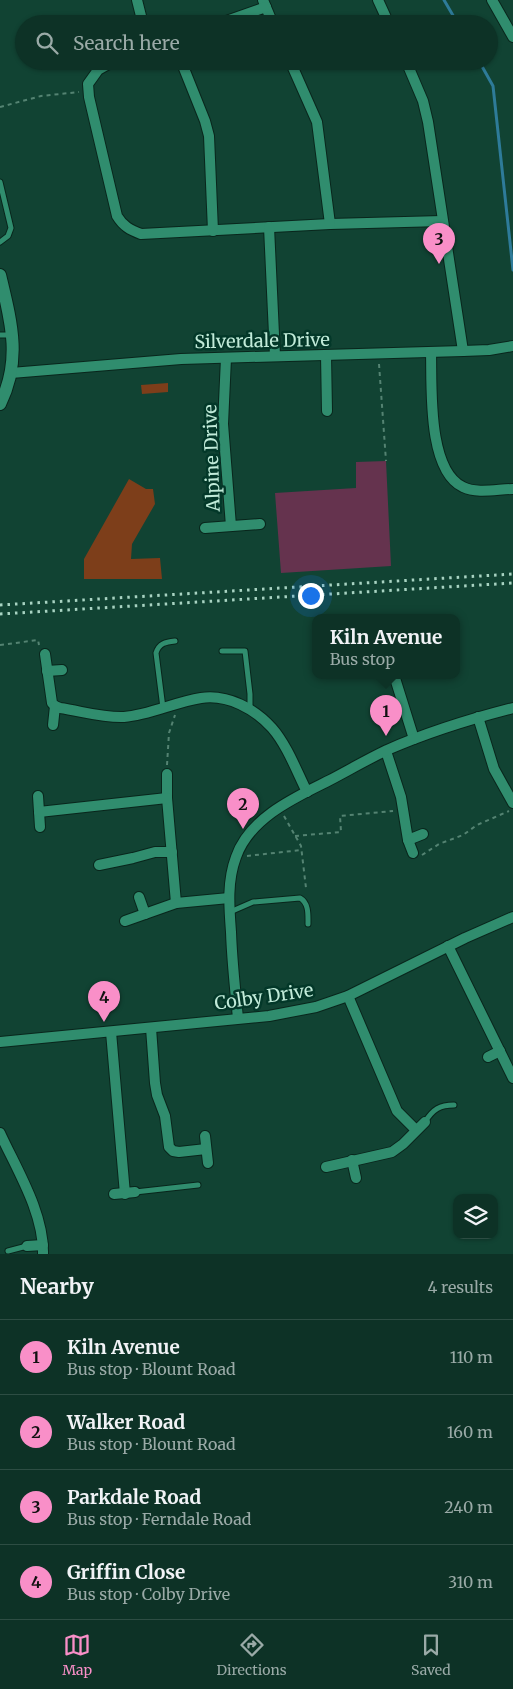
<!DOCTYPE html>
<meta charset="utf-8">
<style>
body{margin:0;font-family:Merriweather,serif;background:#1b3e32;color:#f1f3f6}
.controls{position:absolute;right:15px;bottom:15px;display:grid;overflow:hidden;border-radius:10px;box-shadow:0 1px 4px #0004}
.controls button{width:45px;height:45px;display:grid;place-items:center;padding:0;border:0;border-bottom:1px solid #2d4d43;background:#0d3226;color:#f1f3f6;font:25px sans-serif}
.you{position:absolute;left:310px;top:595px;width:18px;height:18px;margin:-12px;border:4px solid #fff;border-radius:50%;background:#1a73e8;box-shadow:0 0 0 8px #1a73e833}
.badge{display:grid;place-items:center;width:32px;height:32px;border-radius:50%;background:#f98fc8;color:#111;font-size:16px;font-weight:700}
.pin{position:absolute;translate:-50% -41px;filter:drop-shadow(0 1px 2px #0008)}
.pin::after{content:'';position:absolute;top:26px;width:18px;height:15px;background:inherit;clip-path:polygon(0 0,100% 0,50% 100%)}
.popup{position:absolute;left:312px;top:614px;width:148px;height:65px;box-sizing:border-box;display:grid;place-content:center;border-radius:10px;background:#0d3226;filter:drop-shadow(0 1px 4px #0005);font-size:16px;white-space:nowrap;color:#9aaaa7}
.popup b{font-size:19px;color:#f1f3f6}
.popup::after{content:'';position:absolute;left:50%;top:100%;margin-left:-10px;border:10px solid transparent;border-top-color:#0d3226}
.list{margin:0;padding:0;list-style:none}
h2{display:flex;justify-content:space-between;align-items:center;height:65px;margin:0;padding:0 20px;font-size:21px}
h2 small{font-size:16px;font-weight:400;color:#9aaaa7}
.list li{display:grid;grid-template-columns:32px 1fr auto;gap:15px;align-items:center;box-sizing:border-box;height:75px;padding:0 20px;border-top:1px solid #2d4d43}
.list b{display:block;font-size:19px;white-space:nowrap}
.list p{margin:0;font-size:16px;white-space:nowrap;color:#9aaaa7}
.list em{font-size:16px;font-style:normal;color:#9aaaa7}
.icon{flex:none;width:28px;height:28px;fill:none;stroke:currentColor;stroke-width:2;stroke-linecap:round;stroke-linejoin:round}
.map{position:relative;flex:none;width:513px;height:1254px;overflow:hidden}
.search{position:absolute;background:#0d3226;box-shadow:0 1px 4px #0004;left:15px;right:15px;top:15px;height:55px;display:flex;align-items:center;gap:12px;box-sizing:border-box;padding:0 18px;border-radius:28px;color:#9aaaa7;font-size:19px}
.sheet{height:365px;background:#0d3226}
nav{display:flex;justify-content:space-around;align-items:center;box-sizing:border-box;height:70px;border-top:1px solid #2d4d43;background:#0d3226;font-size:14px;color:#9aaaa7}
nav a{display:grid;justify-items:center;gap:2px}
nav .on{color:#f98fc8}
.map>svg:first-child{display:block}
.green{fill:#65334e}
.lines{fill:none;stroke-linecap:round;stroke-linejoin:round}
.stream{stroke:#2e7b99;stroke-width:3}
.building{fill:#7d3e1a}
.service-casing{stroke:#09261c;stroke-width:7}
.minor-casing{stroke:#09261c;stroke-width:12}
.tertiary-casing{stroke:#09261c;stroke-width:14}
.path{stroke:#548372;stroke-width:2;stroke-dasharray:4 4;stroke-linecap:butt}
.service{stroke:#308d6e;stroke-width:5}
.minor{stroke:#308d6e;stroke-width:10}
.tertiary{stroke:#308d6e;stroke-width:12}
.rail{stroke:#a8d3c2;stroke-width:3;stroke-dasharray:2.5 5;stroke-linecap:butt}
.labels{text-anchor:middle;stroke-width:5;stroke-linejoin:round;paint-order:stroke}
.street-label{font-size:18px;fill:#c1ebd9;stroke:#033829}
</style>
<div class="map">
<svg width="513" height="1254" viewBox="0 0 513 1254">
<rect width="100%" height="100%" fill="#114333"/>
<polygon class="green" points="386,461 391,566 281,573 275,493 356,488 356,462"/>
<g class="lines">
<g class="stream">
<polyline points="444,0 458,24"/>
<polyline points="479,61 493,86 513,270"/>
</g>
</g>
<g class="building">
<polygon points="168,383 168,392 142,394 141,385"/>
<polygon points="129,479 146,489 153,489 155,504 132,544 131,559 160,558 162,579 84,579 84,559"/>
</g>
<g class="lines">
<g class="service-casing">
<g id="service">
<polyline points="0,182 11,228 8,236 0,242"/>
<polyline points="0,335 12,335"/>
<polyline points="222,651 245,651 250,694 250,710"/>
<path d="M163,708l-7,-55c3,-10 10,-11 19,-12"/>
<path d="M230,912l23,-10 47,-4c9,5 8,17 8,26"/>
<path d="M425,1122c8,-13 15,-17 29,-17"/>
<polyline points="135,1192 198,1185"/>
<polyline points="8,1251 27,1246"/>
</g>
</g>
<g class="minor-casing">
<g id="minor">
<polyline points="137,0 143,24"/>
<polyline points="263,0 273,24"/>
<polyline points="378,0 389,24"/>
<polyline points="492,0 513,37"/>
<polyline points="218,24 266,7"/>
<path d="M114,61l-16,9 -10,14 1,13 28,119c6,10 13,14 24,18l189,-10 112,-3"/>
<polyline points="181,61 205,121 209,136 213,231"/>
<polyline points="290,61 317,122 330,224"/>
<polyline points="406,61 423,101 428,122 463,351"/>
<polyline points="269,227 275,356"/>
<path d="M431,352c1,34 -4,118 32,135 14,7 35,2 50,2"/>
<polyline points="326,355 327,411"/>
<polyline points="226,358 223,424 231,526"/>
<polyline points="11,373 181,359 463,351 489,350 513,346"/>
<polyline points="205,528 260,524"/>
<path d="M45,654l7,49 3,3 5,2c21,3 43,10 64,9 26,-2 51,-15 77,-19 27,-4 54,11 71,30 15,17 25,44 35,64"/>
<polyline points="47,671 62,670"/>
<polyline points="394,675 414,739"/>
<polyline points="478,717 494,769 513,803"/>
<polyline points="53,725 55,706"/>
<polyline points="386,751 401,797 408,840 413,853"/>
<polyline points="167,774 167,798 176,903"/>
<polyline points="38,796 40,827"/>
<polyline points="39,812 167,798"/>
<polyline points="408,840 423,834"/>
<polyline points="99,865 133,858 155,852 172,852"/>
<polyline points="139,897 145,914"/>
<polyline points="125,921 176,903 229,898"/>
<polyline points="448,946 513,1078"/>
<polyline points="348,996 397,1111 416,1130"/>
<path d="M238,1018c-3,-29 -6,-57 -7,-86 -2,-26 -4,-51 5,-75 14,-40 60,-60 94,-77 19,-10 38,-21 57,-30 41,-18 83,-31 126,-42"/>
<polyline points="151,1028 155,1083 157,1095 165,1116 169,1147 173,1151 179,1152 206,1149"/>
<polyline points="111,1032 125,1194"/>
<polyline points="0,1042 269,1016 316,1007 348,996 465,938 513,917"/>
<polyline points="488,1057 500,1051"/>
<path d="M0,1133c17,37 44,80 43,121"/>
<polyline points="205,1136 208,1163"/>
<polyline points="352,1160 356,1178"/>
<polyline points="326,1167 392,1152 403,1144 425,1122"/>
<polyline points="114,1194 135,1192"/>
<polyline points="27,1246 43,1245"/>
</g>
</g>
<g class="tertiary-casing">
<path id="tertiary" d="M0,275c11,46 22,85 0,129"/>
</g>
<g class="path">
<polyline points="0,107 41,96 79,92"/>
<polyline points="379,364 386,461"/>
<polyline points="0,645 38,640 39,645"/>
<polyline points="167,765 169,733 175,715"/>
<polyline points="284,816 301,846 306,888"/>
<polyline points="295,836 341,832 340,816 393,811"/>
<polyline points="422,855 439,844 463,835 477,825 509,811"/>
<polyline points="247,856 301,850"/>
</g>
<use href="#service" class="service"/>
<use href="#minor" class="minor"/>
<use href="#tertiary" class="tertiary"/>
<g class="rail">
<polyline points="0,605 513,574"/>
<polyline points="0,614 513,583"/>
</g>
</g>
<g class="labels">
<g class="street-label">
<text transform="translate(262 341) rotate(-1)" y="6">Silverdale Drive</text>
<text transform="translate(212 458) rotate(-92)" y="6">Alpine Drive</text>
<text transform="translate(264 997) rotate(-8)" y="6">Colby Drive</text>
</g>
</g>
</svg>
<div class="controls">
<button><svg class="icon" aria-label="layers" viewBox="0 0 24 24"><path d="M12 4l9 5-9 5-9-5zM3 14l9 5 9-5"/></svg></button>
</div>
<div class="you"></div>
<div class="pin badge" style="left:386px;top:736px">1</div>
<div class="popup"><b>Kiln Avenue</b>Bus stop</div>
<div class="pin badge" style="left:243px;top:829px">2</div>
<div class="pin badge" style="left:439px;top:264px">3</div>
<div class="pin badge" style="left:104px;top:1022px">4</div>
<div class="search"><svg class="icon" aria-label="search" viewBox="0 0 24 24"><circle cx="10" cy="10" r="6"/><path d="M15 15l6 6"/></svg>Search here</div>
</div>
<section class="sheet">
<h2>Nearby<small>4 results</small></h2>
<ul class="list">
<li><span class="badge">1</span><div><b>Kiln Avenue</b><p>Bus stop · Blount Road</p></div><em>110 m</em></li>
<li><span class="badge">2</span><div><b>Walker Road</b><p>Bus stop · Blount Road</p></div><em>160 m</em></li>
<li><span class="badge">3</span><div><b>Parkdale Road</b><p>Bus stop · Ferndale Road</p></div><em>240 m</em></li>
<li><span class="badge">4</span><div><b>Griffin Close</b><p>Bus stop · Colby Drive</p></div><em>310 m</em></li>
</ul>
</section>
<nav>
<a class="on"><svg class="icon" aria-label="map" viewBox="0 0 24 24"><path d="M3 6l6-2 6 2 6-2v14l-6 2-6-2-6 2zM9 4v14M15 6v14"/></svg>Map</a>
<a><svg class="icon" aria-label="directions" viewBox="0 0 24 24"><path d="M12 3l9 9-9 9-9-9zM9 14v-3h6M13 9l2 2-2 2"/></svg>Directions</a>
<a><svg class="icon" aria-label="saved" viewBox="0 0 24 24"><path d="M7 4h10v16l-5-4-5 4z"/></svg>Saved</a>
</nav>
